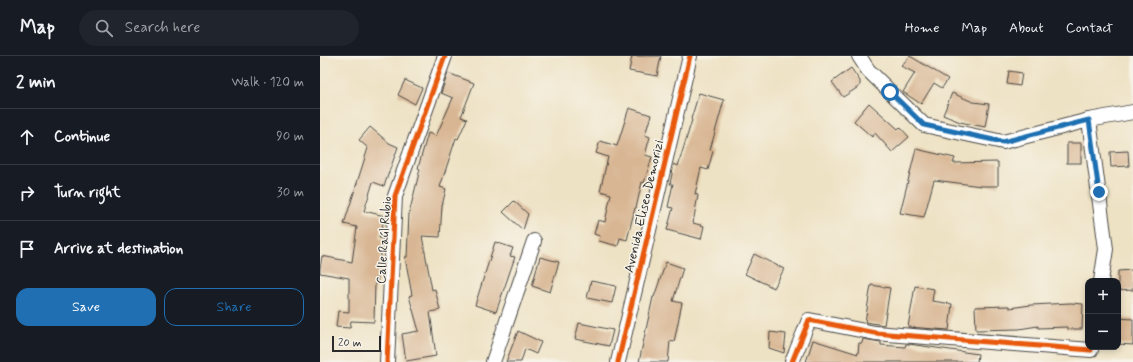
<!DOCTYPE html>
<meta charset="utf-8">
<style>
body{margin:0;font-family:Mynerve,sans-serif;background:#20242c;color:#f1f3f6}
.controls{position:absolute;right:12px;bottom:12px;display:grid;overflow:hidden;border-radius:8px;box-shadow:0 2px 6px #0003}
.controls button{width:36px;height:36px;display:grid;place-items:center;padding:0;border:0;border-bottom:1px solid #363941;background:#171b24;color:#f1f3f6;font:20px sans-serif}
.scale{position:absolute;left:12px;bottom:10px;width:49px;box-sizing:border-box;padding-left:4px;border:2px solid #2b2b2b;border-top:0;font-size:11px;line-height:14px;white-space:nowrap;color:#2b2b2b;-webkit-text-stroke:3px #f7f3e8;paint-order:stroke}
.stop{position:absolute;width:12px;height:12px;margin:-9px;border:3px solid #1f6fb2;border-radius:50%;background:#fff}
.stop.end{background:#1f6fb2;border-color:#fff;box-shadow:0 1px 4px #0008}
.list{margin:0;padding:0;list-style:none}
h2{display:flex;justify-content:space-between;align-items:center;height:52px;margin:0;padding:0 16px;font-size:17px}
h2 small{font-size:13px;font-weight:400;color:#9ea1a6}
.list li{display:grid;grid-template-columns:26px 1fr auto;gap:12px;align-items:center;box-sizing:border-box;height:56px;padding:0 16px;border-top:1px solid #363941}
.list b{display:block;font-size:15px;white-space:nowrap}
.list em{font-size:13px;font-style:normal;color:#9ea1a6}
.actions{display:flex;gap:8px;padding:12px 16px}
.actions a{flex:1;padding:9px 0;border:1px solid #1f6fb2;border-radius:12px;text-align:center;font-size:14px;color:#1f6fb2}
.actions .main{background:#1f6fb2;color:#fff}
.icon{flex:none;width:22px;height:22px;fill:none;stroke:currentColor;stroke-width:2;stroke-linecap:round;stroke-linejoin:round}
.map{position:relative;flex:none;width:813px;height:306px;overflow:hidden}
header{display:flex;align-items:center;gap:24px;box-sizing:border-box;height:56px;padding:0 20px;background:#171b24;border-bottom:1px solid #363941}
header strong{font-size:19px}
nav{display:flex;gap:22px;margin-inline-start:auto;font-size:14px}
.search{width:280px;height:36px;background:#20242c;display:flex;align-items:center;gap:10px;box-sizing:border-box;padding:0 14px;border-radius:22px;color:#9ea1a6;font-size:15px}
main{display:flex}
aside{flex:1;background:#171b24}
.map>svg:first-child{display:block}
.building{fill:#d8b693}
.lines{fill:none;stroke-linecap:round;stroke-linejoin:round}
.minor-casing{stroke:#484642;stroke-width:16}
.minor{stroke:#fff;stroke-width:14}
.cycleway-casing{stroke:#f7f3e8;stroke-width:8}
.cycleway{stroke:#e8590c;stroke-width:5}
.route{stroke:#1f6fb2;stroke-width:5}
.labels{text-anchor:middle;stroke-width:3;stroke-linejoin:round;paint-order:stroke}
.street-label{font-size:13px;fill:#2b2b2b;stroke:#f7f3e8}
</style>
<header>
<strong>Map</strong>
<div class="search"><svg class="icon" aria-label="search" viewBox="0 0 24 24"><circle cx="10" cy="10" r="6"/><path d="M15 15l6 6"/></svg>Search here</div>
<nav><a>Home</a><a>Map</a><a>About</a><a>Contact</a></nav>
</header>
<main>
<aside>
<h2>2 min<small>Walk · 120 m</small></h2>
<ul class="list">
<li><svg class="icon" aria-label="ahead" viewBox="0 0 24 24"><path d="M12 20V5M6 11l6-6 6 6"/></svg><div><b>Continue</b></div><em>90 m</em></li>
<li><svg class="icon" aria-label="right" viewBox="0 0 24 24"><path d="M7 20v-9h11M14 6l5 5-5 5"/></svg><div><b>Turn right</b></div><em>30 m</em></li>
<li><svg class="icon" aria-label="arrive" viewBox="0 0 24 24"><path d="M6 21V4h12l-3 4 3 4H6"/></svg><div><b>Arrive at destination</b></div></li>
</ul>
<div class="actions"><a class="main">Save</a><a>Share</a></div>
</aside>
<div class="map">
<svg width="813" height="306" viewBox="0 0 813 306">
<rect width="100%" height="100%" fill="#f7f3e8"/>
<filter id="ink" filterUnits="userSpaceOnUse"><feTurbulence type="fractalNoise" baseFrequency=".025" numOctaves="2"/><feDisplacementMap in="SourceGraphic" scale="8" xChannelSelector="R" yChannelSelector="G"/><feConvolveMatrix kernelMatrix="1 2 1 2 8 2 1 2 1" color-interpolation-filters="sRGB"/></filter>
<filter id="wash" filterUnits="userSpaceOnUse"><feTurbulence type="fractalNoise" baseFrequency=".012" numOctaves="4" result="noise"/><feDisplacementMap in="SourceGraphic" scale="16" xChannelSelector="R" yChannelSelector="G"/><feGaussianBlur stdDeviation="0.9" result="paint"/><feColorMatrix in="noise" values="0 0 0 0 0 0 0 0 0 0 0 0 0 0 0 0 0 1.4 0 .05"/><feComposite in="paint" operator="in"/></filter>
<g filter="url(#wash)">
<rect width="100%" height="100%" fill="#eee2c4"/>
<g id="blocks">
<g class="building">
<polygon points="312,0 341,0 337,20 309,15"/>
<polygon points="590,0 628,23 622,32 614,27 601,48 583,36 595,17 581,10"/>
<polygon points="531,12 540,25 540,30 523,41 512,26"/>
<polygon points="689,15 702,17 700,30 687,28"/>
<polygon points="128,17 154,27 141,61 147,63 138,83 136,82 120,131 126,133 122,150 120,181 102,180 112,234 115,233 120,254 110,256 116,300 86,305 82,278 99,275 89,240 92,239 85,201 87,201 89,158 100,113 98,112 108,77 116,80 133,42 121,37"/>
<polygon points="85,24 102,32 95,48 78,39"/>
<polygon points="379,37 404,44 390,94 393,95 388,114 381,112 375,138 378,139 373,167 384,170 381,183 347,174 353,152 348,151 353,128 350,128 354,108 358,110 372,64 371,63"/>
<polygon points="632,37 653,46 669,48 665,71 640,66 623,59"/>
<polygon points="549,47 578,73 580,71 589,81 572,96 555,77 552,81 534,65"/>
<polygon points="309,52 331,59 325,79 330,81 325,99 332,101 324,127 322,126 316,152 315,152 307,184 300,182 298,190 279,185 280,180 274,178 278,164 285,166 291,138 280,135 288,101 276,97 280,85 297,90"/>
<polygon points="50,71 69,87 78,91 64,130 53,126 44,155 65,160 59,182 63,183 57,227 55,227 54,266 31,265 30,272 16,271 18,255 29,256 29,222 0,217 0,213 2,200 32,206 37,171 24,168 48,92 39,84"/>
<rect x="747" y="87" width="14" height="20"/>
<polygon points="596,93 635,102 633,107 678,106 678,130 661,130 614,124 604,161 580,157"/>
<polygon points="808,95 809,110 791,111 790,96"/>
<polygon points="194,145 208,158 203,174 183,156"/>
<polygon points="175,186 193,192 190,200 195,201 176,256 155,249"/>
<polygon points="434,198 464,213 454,232 425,218"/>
<polygon points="220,201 239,206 230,236 212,230"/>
<polygon points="346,206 363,212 353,245 362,247 354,286 350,285 348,306 319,306 333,241 334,241"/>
<polygon points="813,214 813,234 798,235 798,215"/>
<polygon points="271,225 296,230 292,247 267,242"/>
<polygon points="551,229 570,232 564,269 545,266"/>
<polygon points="595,230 614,233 612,245 632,248 629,274 588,271"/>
<polygon points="751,247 763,248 762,273 747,273 747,271 718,272 718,270 699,273 656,274 655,251 689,250 689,252 711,249"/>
<polygon points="798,262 813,263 813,289 798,288"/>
<polygon points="259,267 293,274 289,290 255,283"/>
<polygon points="198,275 221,286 216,298 205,293 201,306 186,306"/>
<polygon points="450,276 466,278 464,297 449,292"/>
<polygon points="543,283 561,286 561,289 585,291 586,288 589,288 658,298 657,306 486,306 493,284 538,298 539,287 542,287"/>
</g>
</g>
</g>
<g filter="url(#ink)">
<use href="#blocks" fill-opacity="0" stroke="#484642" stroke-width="1"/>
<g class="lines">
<g class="minor-casing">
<g id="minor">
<polyline points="539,0 548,14 604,69 683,86 769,64 813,56"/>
<polyline points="769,64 786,193 781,225"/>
<polyline points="67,306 75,140 125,0"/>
<polyline points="173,306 214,185"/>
<polyline points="298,306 370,0"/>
<polyline points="472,306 489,264 555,277 771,294"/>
</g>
</g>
<use href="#minor" class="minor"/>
<g class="cycleway-casing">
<g id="cycleway">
<polyline points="67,306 75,140 125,0"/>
<polyline points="298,306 370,0"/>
<polyline points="472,306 489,264 555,277 771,294"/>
</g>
</g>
<use href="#cycleway" class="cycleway"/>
</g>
</g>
<g class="lines" filter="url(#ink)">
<polyline class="route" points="570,36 604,69 683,86 769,64 779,136"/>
</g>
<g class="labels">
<g class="street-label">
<text transform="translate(323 150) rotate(-77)" y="5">Avenida Eliseo Demorizi</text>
<text transform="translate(63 184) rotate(-86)" y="5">Calle Raúl Rubio</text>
</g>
</g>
</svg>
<div class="controls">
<button>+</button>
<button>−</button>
</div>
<div class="scale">20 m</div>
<div class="stop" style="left:570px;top:36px"></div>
<div class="stop end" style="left:779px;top:136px"></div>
</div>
</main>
